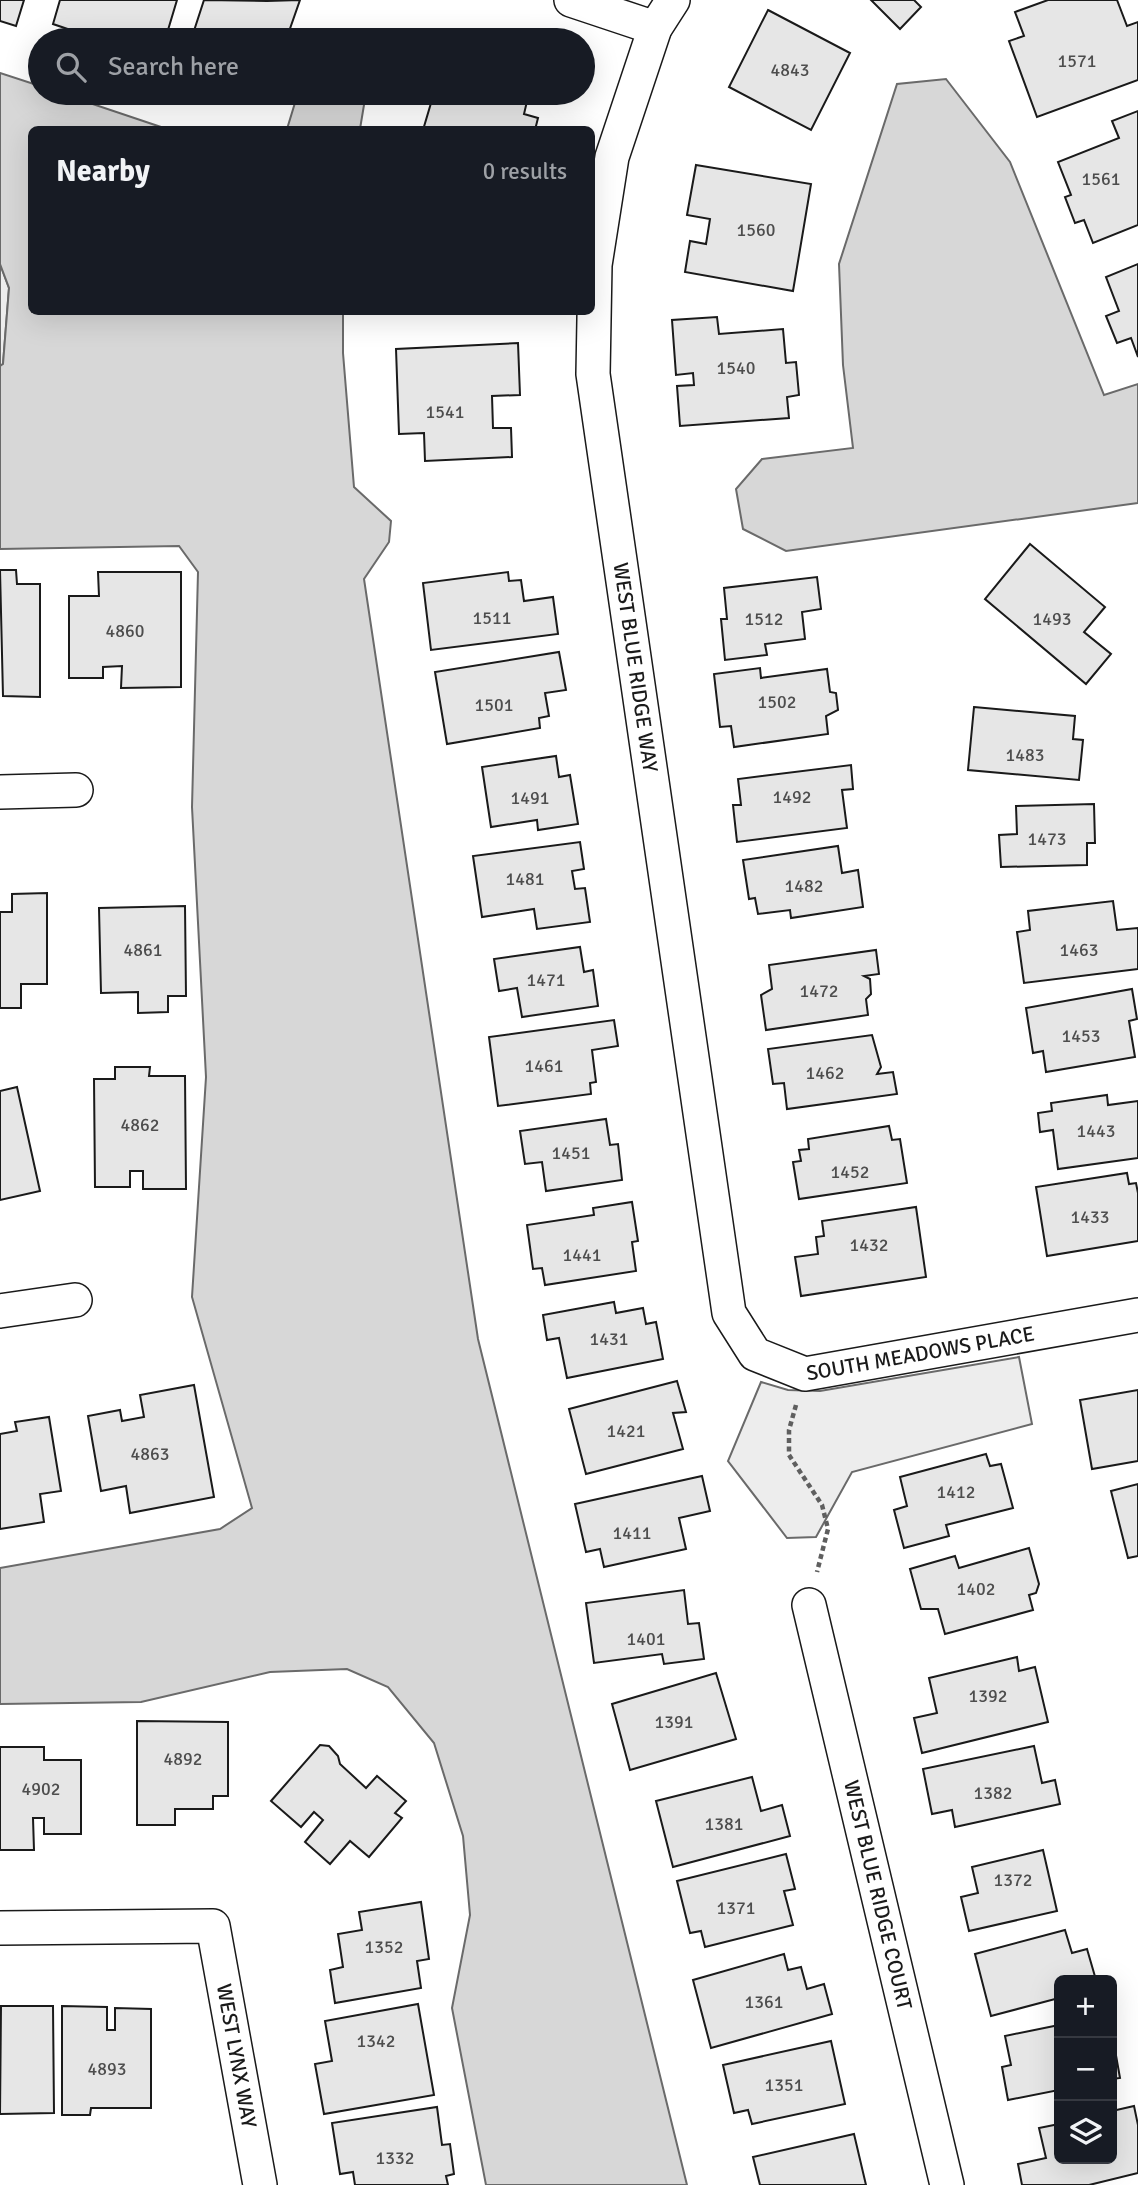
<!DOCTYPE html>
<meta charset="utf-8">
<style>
body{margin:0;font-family:Signika,sans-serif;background:#20242c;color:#f1f3f6}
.controls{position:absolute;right:21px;bottom:21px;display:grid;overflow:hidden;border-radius:10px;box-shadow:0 7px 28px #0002}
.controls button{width:63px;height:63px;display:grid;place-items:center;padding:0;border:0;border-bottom:2px solid #363941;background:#171b24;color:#f1f3f6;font:35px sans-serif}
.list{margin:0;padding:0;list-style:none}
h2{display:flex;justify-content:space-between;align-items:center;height:91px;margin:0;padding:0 28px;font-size:30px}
h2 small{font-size:23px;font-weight:400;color:#9ea1a6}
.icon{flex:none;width:38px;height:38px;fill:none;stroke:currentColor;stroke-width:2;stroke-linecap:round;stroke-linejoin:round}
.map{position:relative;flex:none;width:1138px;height:2185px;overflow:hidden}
.search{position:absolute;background:#171b24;box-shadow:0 7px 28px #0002;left:28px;top:28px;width:567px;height:77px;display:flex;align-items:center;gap:18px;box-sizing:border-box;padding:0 24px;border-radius:38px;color:#9ea1a6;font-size:26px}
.panel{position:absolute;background:#171b24;box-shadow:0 7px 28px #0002;left:28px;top:126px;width:567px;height:189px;border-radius:10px}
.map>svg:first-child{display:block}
.built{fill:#ededed;stroke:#6a6a6a;stroke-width:2}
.water{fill:#d7d7d7;stroke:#6a6a6a;stroke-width:2}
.building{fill:#e6e6e6;stroke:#1a1a1a;stroke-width:2}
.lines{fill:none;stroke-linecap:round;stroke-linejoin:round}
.minor-casing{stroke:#1a1a1a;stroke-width:36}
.path{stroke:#5f5f5f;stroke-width:4.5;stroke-dasharray:5 3.5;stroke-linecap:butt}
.minor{stroke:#fff;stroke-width:33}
.labels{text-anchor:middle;stroke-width:5;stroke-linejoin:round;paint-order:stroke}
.number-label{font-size:18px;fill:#4d4d4d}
.street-label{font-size:21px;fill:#1a1a1a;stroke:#fff}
</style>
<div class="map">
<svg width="1138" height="2185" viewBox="0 0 1138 2185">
<rect width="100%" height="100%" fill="#fff"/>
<g class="built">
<polygon points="0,264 9,288 3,364 0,366"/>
<polygon points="1019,1357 1032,1424 852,1472 816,1537 787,1538 728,1461 761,1382 788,1390 820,1391"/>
</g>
<g class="water">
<polygon points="0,73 40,86 40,93 60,93 167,129 32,130 32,312 343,312 343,353 354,487 391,521 389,542 364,579 478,1339 687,2185 486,2185 452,2008 470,1915 463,1836 434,1743 388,1687 347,1669 270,1672 141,1702 0,1704 0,1568 220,1529 252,1508 192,1297 206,1077 192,807 198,572 179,546 0,549 0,366 3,364 9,288 0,264"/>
<polygon points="946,79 1010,162 1104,395 1138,384 1138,503 786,551 743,529 736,489 762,459 853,448 843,365 839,264 897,84"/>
<polygon points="298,93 366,93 360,129 287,129"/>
</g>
<g class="building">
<polygon points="0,0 24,0 16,26 0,21"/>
<polygon points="60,0 177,0 165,40 100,40 53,24"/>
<polygon points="204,0 267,1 300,0 286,40 191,40"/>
<polygon points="871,0 914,0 921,7 900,29"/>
<polygon points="1048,0 1117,0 1127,26 1138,22 1138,80 1037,117 1009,41 1024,36 1015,12"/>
<polygon points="768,10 850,53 811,130 729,87"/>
<polygon points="434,93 550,93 547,103 528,97 524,114 538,118 535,130 423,130"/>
<polygon points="1138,111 1138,225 1093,243 1084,220 1075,223 1065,197 1071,195 1058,162 1119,138 1112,121"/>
<polygon points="696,165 811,184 793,291 685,272 690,241 706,244 710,219 687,215"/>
<polygon points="1138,264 1138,357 1131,338 1117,343 1106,316 1119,311 1106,277"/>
<polygon points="717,317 719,334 783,329 786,363 796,362 799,395 787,397 789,418 680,426 677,386 694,385 693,373 676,375 672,320"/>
<polygon points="518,343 520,395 492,396 493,428 511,428 512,457 425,461 424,433 399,434 396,349"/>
<polygon points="1030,544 1105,607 1084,632 1111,654 1086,684 985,599"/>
<polygon points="0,570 16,570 17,584 40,584 40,697 3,696"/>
<polygon points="98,572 181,572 181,687 121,688 122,666 103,667 103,678 69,678 69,596 99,596"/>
<polygon points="508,572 509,581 521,580 524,601 553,597 558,634 431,650 423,583"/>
<polygon points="817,577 821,609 802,612 805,639 765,644 767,655 725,660 721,619 727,619 724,588"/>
<polygon points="559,652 566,690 545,693 549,716 539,718 540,728 447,744 435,672"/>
<polygon points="760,668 761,678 827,669 830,692 836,693 838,710 826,716 828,734 734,747 731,726 720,727 714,674"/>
<polygon points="974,707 1075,716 1073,739 1083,740 1079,780 968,770"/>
<polygon points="556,756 559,777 570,775 578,824 538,830 537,820 491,827 482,767"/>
<polygon points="851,765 853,789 842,790 847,828 737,842 733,805 741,805 738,779"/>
<polygon points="1094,804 1095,843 1087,843 1087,865 1001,867 999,835 1017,834 1016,806"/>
<polygon points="580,842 584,869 572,871 575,889 585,888 590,922 537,929 534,909 482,917 473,856"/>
<polygon points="838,846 842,873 858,870 863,907 791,918 790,910 758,914 755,898 749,899 743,860"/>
<polygon points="47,893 47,984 21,984 21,1008 0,1008 0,912 12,912 12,894"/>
<polygon points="1113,901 1117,930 1138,928 1138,969 1024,983 1017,932 1030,930 1028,911"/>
<polygon points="185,906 186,996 168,996 168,1012 138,1013 138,992 101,993 99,908"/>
<polygon points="580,947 584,972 593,970 598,1006 522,1017 517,988 499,991 494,959"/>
<polygon points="876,950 879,974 864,976 870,979 871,994 866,999 868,1015 766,1030 761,995 772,989 769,965"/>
<polygon points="1132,989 1137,1019 1129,1021 1135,1057 1046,1072 1043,1051 1033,1053 1026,1008"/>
<polygon points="614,1020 618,1046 592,1050 596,1082 590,1083 591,1094 498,1106 489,1037"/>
<polygon points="872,1035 881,1067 877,1074 893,1072 897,1094 787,1109 784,1083 773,1084 768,1049"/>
<polygon points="115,1067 150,1067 149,1076 185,1076 186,1189 143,1189 143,1171 130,1171 130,1187 95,1187 94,1079 115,1079"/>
<polygon points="17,1087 40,1191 0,1200 0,1091"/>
<polygon points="1107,1095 1108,1105 1138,1101 1138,1158 1058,1169 1053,1130 1040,1132 1038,1113 1052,1111 1051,1103"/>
<polygon points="606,1119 610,1145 618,1144 622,1180 546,1191 542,1162 525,1164 520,1131"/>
<polygon points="889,1126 892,1140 900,1139 907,1183 799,1199 793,1162 801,1161 799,1150 809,1149 808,1139"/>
<polygon points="1127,1173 1129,1184 1136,1183 1138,1193 1138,1241 1047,1256 1036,1187"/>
<polygon points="632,1202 638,1241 632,1242 636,1271 545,1285 542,1268 533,1269 527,1225 594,1215 593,1208"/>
<polygon points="916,1207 926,1277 801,1296 795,1257 818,1254 816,1237 824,1236 822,1221"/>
<polygon points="614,1302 616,1313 643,1308 646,1324 656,1322 663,1359 567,1378 559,1338 547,1340 543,1315"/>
<polygon points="677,1381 686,1412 673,1413 683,1449 586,1474 569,1409"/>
<polygon points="194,1385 214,1497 130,1513 126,1486 101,1491 88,1416 120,1410 122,1421 144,1417 140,1395"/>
<polygon points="1138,1390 1138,1461 1092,1469 1080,1400"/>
<polygon points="49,1417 61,1491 40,1494 44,1522 0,1529 0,1434 17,1431 15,1422"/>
<polygon points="986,1454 990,1466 1001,1464 1013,1508 946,1525 949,1536 904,1548 894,1510 907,1506 900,1477"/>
<polygon points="702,1476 710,1511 679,1518 686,1549 604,1567 600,1549 586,1552 575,1504"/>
<polygon points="1138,1484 1138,1556 1128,1558 1111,1491"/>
<polygon points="1029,1548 1039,1584 1036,1593 1029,1595 1033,1610 945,1634 938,1609 921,1609 910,1569 955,1556 959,1568"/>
<polygon points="684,1590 688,1624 699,1623 704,1659 664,1664 662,1654 594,1663 586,1603"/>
<polygon points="1017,1657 1019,1671 1035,1667 1048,1722 922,1753 914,1718 937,1713 929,1678"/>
<polygon points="716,1673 736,1739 630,1770 612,1704"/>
<polygon points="137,1721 228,1722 228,1796 213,1796 213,1809 175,1809 175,1825 137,1825"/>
<polygon points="320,1745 329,1746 338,1756 340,1764 366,1788 377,1776 406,1801 395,1813 402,1818 369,1857 350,1841 330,1864 305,1842 323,1820 314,1812 301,1827 271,1801"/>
<polygon points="1034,1746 1042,1783 1055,1780 1060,1804 955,1827 952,1810 932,1814 923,1769"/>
<polygon points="0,1747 44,1747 44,1760 81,1760 81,1834 44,1834 44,1818 33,1818 34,1850 0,1850"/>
<polygon points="752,1777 761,1811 782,1805 790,1836 673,1867 656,1801"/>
<polygon points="1043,1850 1057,1911 969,1931 961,1897 978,1893 972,1867"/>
<polygon points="786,1854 795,1889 784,1891 793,1925 705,1947 701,1931 690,1933 677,1881"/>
<polygon points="421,1902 429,1959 417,1961 421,1988 335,2003 330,1970 343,1967 338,1934 362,1930 359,1912"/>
<polygon points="1065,1930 1072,1953 1087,1949 1096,1980 1059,1980 1059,1998 991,2016 975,1954"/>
<polygon points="784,1954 788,1970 801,1967 807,1989 824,1984 832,2014 711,2048 693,1980"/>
<polygon points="418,2004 434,2095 324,2114 315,2064 332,2061 325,2021"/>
<polygon points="1,2006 53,2006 54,2113 0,2114"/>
<polygon points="62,2006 107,2007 107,2030 115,2030 115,2008 151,2009 151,2108 91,2108 90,2115 62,2115"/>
<polygon points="1059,2025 1059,2090 1008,2100 1002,2067 1011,2065 1005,2036"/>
<polygon points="1112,2033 1120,2078 1112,2079"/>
<polygon points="831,2041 845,2104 752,2124 748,2110 734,2113 723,2065"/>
<polygon points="1134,2106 1138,2125 1138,2173 1089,2185 1022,2185 1018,2164 1046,2158 1039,2128 1059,2124 1059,2159 1112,2159 1112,2111"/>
<polygon points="437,2107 442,2145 450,2144 454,2174 446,2176 448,2185 355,2185 353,2172 340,2174 332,2123"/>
<polygon points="854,2134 866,2185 760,2185 753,2157"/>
</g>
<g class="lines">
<g class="minor-casing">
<g id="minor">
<polyline points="571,0 655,28"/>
<path id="s1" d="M673,0l-18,28 -43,129 -17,108 -2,109 136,939 26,41 50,20 333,-59"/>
<polyline points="0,792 76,790"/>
<polyline points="0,1311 75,1300"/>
<path id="s2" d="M809,1605l138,580"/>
<path id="s3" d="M0,1928l213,-2 47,259"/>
</g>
</g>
<polyline class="path" points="796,1405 789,1430 789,1455 822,1505 828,1529 817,1572"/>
<use href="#minor" class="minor"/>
</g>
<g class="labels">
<g class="number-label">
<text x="1077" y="67">1571</text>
<text x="790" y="76">4843</text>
<text x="1101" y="185">1561</text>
<text x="756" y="236">1560</text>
<text x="736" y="374">1540</text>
<text x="445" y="418">1541</text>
<text x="492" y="624">1511</text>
<text x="764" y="625">1512</text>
<text x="1052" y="625">1493</text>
<text x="125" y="637">4860</text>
<text x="777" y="708">1502</text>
<text x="494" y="711">1501</text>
<text x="1025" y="761">1483</text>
<text x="792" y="803">1492</text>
<text x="530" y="804">1491</text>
<text x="1047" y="845">1473</text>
<text x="525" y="885">1481</text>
<text x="804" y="892">1482</text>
<text x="143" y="956">4861</text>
<text x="1079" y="956">1463</text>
<text x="546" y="986">1471</text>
<text x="819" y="997">1472</text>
<text x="1081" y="1042">1453</text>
<text x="544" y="1072">1461</text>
<text x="825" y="1079">1462</text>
<text x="140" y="1131">4862</text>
<text x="1096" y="1137">1443</text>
<text x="571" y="1159">1451</text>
<text x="850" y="1178">1452</text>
<text x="1090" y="1223">1433</text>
<text x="869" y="1251">1432</text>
<text x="582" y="1261">1441</text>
<text x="609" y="1345">1431</text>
<text x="626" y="1437">1421</text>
<text x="150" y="1460">4863</text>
<text x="956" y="1498">1412</text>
<text x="632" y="1539">1411</text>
<text x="976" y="1595">1402</text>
<text x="646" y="1645">1401</text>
<text x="988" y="1702">1392</text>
<text x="674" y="1728">1391</text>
<text x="183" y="1765">4892</text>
<text x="41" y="1795">4902</text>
<text x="993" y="1799">1382</text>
<text x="724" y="1830">1381</text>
<text x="1013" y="1886">1372</text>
<text x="736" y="1914">1371</text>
<text x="384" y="1953">1352</text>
<text x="764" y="2008">1361</text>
<text x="376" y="2047">1342</text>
<text x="107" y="2075">4893</text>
<text x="784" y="2091">1351</text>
<text x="395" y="2164">1332</text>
</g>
<g class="street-label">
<text dy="7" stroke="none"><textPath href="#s1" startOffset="684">WEST BLUE RIDGE WAY</textPath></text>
<text dy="7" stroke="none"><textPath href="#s1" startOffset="1556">SOUTH MEADOWS PLACE</textPath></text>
<text dy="7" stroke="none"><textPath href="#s2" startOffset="298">WEST BLUE RIDGE COURT</textPath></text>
<text dy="7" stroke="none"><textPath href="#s3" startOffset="345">WEST LYNX WAY</textPath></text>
</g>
</g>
</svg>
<div class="controls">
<button>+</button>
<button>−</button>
<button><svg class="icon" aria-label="layers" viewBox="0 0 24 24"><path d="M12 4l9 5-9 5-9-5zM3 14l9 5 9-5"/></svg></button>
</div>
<div class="search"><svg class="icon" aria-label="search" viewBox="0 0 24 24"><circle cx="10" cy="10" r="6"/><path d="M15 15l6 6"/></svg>Search here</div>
<section class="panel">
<h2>Nearby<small>0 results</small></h2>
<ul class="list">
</ul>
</section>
</div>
